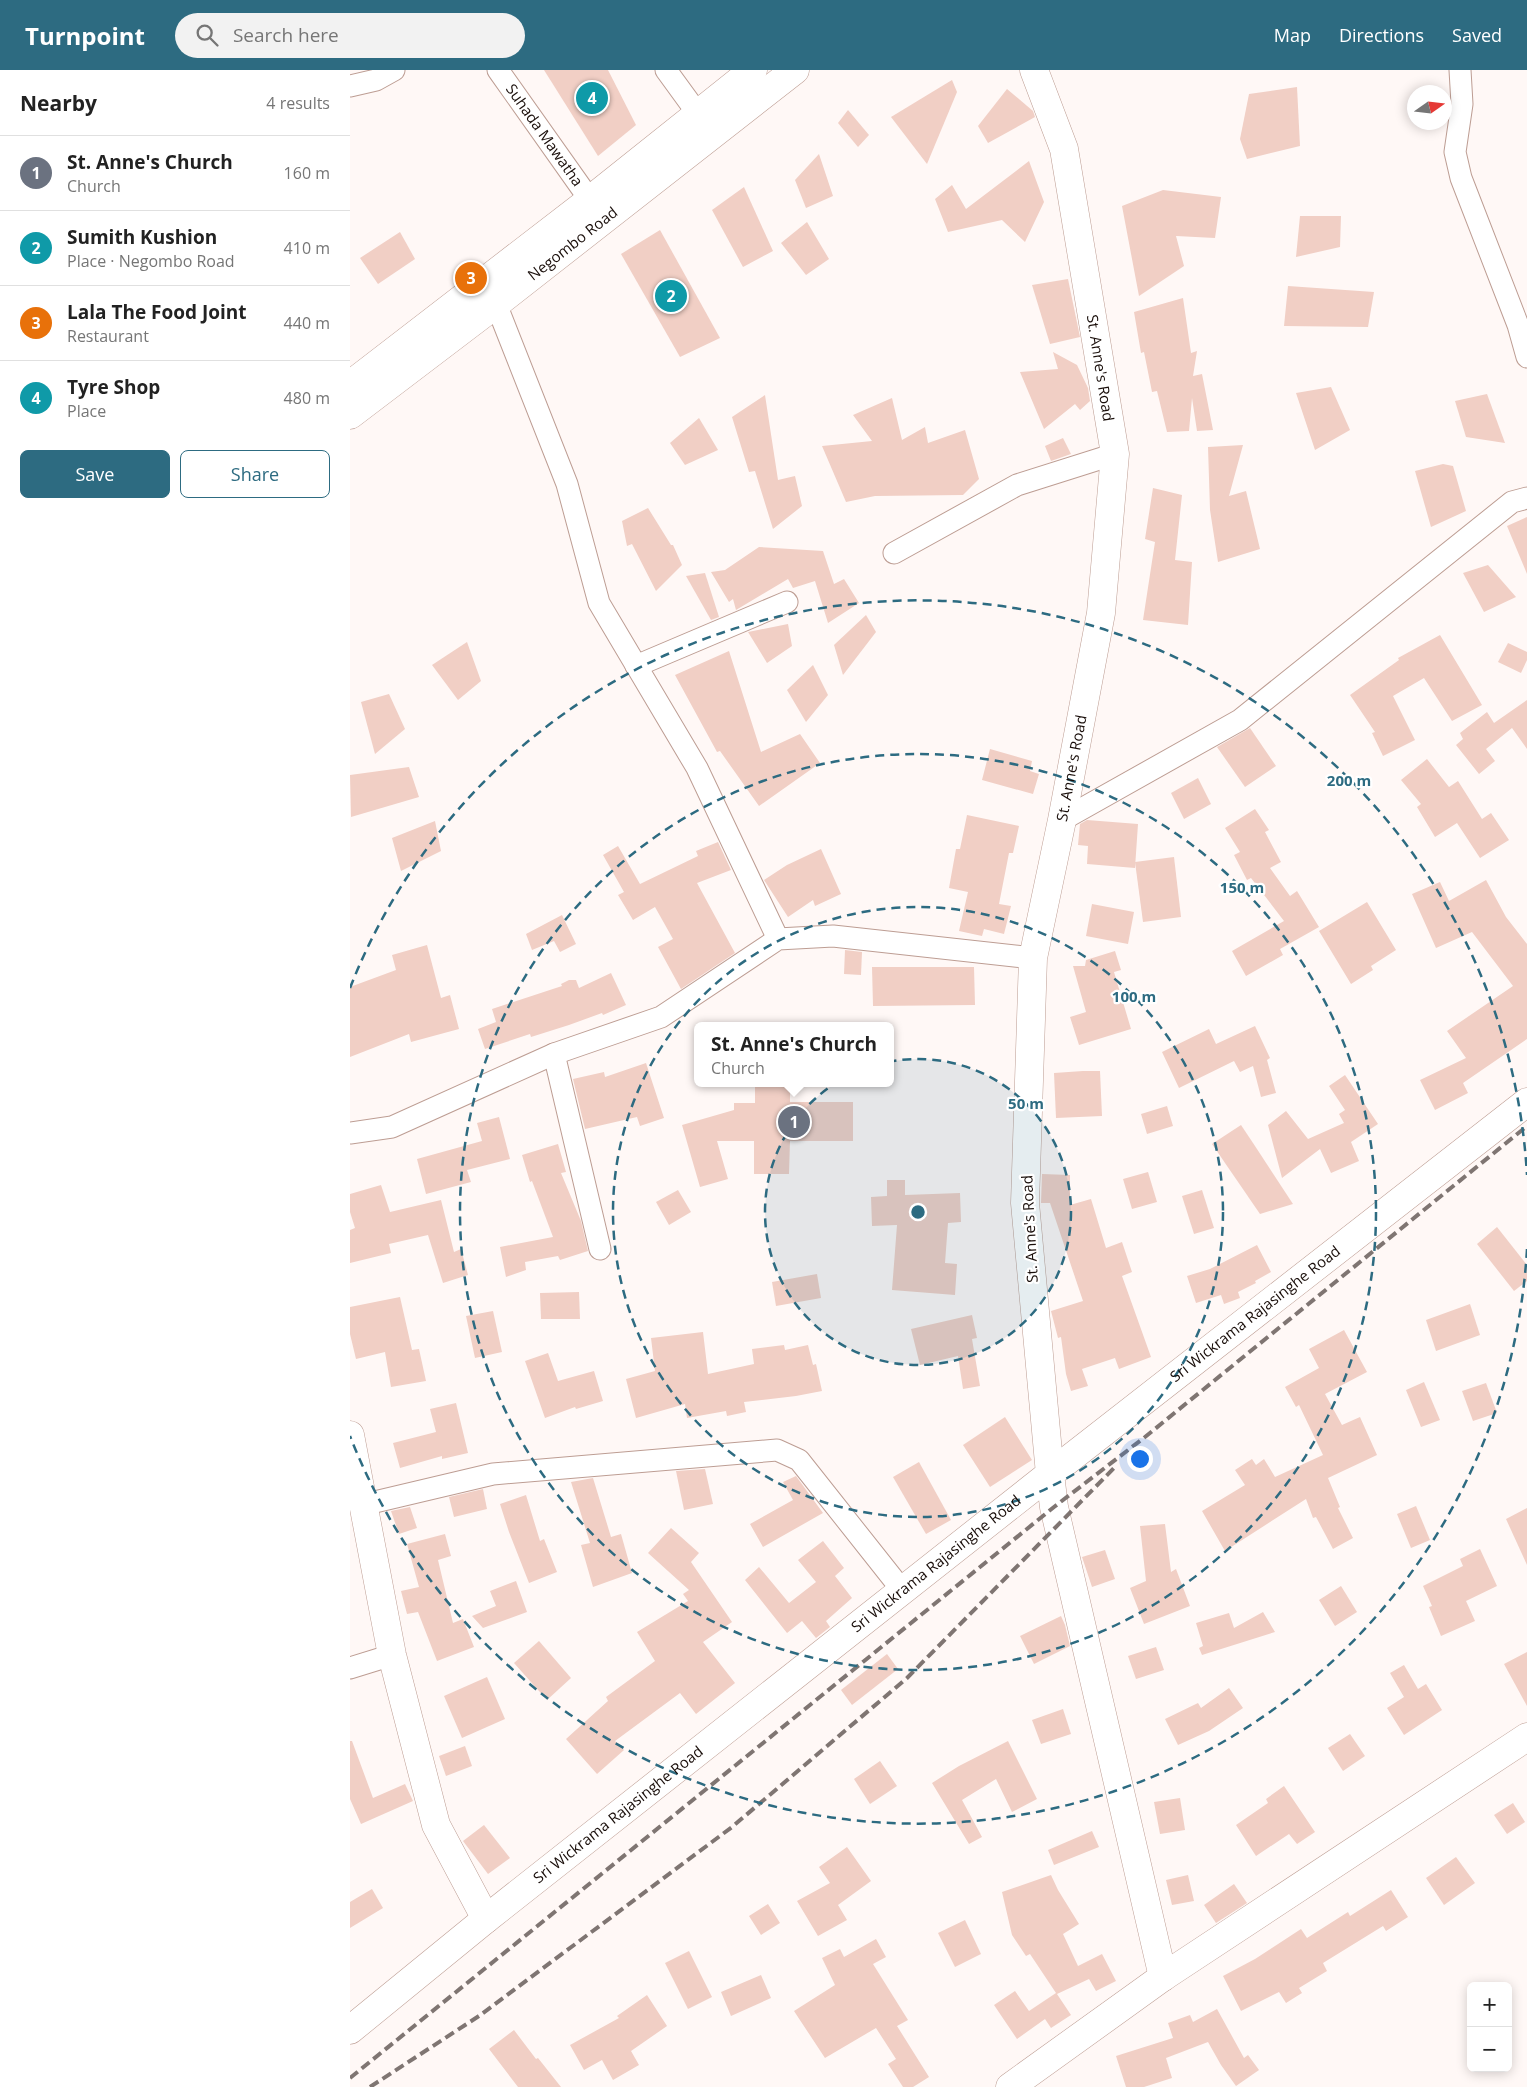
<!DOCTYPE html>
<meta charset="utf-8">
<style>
body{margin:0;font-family:"Open Sans",sans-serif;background:#f2f2f2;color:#222}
.controls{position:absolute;right:15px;bottom:15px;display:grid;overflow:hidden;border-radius:8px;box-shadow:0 2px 12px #0003}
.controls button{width:45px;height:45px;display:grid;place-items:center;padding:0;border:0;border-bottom:1px solid #e0e0e0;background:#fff;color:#222;font:25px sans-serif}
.compass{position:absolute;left:1057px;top:15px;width:45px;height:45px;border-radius:50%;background:#fff;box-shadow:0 2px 12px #0003;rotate:76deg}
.you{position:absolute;left:789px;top:1388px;width:18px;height:18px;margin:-12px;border:4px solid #fff;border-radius:50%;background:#1a73e8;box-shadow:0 0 0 8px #1a73e833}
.badge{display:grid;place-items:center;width:32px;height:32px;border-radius:50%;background:#2d6b81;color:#fff;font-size:16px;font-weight:700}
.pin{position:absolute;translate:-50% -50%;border:2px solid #fff;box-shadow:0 1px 5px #0006}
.popup{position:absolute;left:344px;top:952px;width:200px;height:65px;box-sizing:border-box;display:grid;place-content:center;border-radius:8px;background:#fff;filter:drop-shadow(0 1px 4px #0005);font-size:16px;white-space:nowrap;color:#767676}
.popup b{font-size:19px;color:#222}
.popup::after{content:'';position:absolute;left:50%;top:100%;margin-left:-10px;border:10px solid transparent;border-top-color:#fff}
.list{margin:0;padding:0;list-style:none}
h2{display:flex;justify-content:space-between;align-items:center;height:65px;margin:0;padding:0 20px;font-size:21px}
h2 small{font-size:16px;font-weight:400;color:#767676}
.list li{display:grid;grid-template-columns:32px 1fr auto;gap:15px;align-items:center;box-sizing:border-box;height:75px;padding:0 20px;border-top:1px solid #e0e0e0}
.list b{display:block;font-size:19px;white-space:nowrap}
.list p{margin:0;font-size:16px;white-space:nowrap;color:#767676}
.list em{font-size:16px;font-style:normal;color:#767676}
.actions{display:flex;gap:10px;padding:15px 20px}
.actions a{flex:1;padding:11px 0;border:1px solid #2d6b81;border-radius:8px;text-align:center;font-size:18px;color:#2d6b81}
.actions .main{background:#2d6b81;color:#fff}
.icon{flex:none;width:28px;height:28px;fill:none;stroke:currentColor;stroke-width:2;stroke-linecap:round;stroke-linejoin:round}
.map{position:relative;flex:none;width:1177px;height:2017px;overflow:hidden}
header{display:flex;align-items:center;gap:30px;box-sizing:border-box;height:70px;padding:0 25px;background:#2d6b81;color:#fff}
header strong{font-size:24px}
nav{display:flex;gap:28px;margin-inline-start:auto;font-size:18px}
.search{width:350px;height:45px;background:#f2f2f2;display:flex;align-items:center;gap:12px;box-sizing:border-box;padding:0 18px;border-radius:28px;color:#767676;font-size:19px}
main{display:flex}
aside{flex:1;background:#fff}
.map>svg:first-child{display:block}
.building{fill:#f1cfc5}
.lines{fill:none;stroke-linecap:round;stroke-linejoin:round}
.street-casing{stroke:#bd9d93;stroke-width:23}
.secondary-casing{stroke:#bd9d93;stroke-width:29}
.primary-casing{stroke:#bd9d93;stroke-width:29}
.highway-casing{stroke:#bd9d93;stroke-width:29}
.street{stroke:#fff;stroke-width:21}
.secondary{stroke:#fff;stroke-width:28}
.primary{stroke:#fff;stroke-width:28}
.highway{stroke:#fff;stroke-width:28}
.rail{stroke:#7f7572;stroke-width:4;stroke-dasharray:10 5;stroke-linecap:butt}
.ring{fill:none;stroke:#2d6b81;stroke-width:2.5;stroke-dasharray:9 6}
.labels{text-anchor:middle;stroke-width:4.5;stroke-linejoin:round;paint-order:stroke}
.street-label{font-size:15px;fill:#190e0a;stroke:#fff}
.centre{fill:#2d6b81;stroke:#fff;stroke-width:2.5}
.ring-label{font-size:15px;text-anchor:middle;font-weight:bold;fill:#2d6b81;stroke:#fff;stroke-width:4.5;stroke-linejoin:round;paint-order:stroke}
</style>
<header>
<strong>Turnpoint</strong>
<div class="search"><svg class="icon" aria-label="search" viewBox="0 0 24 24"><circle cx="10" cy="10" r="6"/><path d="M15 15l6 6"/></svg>Search here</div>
<nav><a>Map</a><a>Directions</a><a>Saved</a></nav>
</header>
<main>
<aside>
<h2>Nearby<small>4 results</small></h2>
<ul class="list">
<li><span class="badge" style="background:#6b7280">1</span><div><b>St. Anne's Church</b><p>Church</p></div><em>160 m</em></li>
<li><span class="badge" style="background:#0f9aa8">2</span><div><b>Sumith Kushion</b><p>Place · Negombo Road</p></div><em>410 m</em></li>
<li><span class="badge" style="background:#e8710a">3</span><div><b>Lala The Food Joint</b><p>Restaurant</p></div><em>440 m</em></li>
<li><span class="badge" style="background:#0f9aa8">4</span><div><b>Tyre Shop</b><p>Place</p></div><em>480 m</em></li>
</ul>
<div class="actions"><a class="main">Save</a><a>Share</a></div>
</aside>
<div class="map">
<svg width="1177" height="2017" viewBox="0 0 1177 2017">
<rect width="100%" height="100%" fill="#fff8f6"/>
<g class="building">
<polygon points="194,0 258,0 286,55 248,86"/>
<polygon points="602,10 607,22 577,94 541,47"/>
<polygon points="947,17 950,76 897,89 890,69 899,24"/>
<polygon points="657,19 683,41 685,47 638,73 628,56"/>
<polygon points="498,40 519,65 508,77 488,53"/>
<polygon points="469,84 483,126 456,138 445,110"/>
<polygon points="679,91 694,132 675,172 652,150 598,162 585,129 602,115 616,139"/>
<polygon points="394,117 423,181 393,197 362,140"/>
<polygon points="813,120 871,127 865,168 826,166 834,196 789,226 772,136"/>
<polygon points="950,146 991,146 990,177 946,187"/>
<polygon points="457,152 479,189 456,205 431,173"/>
<polygon points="310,160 370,268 330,287 271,184"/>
<polygon points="50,162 65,189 28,214 10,188"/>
<polygon points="718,209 730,267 700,274 682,215"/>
<polygon points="938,216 1024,222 1018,257 934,256"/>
<polygon points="833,228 841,283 847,281 843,306 852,304 863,360 847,361 842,328 839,361 817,362 807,321 802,322 794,282 791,283 784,242"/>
<polygon points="703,282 727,295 738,318 740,331 730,340 725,334 694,359 670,302 708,299"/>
<polygon points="981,317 1000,360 965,380 946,323"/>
<polygon points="1137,324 1155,373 1116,367 1105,331"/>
<polygon points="415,325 428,410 445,406 452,436 423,459 405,401 399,402 382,347"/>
<polygon points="542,328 552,370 575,357 578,373 615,360 629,409 613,425 525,426 496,432 472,376 522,371 503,345"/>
<polygon points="349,348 368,380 335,395 320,373"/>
<polygon points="713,368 721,384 701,391 695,376"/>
<polygon points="893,375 879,426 896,421 910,479 868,492 860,440 858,377"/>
<polygon points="1093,394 1103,396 1116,441 1081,457 1065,401"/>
<polygon points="803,418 832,425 825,490 842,492 838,555 793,550 805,472 795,469"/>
<polygon points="298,438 321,475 323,475 332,495 306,521 282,474 277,476 272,451"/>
<polygon points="1177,447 1177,504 1157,456"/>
<polygon points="409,477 473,481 484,514 494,509 509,533 478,553 465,511 443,518 438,509 386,540 383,529 379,532 361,502 375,500"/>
<polygon points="1138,495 1166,527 1134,542 1113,503"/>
<polygon points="355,503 369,547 361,550 336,506"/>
<polygon points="516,545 526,562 493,605 484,575"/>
<polygon points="438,554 442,576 417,593 398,562"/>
<polygon points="1090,565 1132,635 1102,651 1074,608 1043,626 1065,670 1033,686 1022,663 1025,662 1000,625 1049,590 1048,588"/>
<polygon points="117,572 131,611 108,630 82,595"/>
<polygon points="1158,573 1177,582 1177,590 1171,603 1148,592"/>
<polygon points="379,581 411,682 450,664 470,693 409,736 370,681 367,682 325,605"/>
<polygon points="463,595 478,625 456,652 437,620"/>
<polygon points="39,624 55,659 25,684 11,632"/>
<polygon points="1177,630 1177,679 1162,658 1136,679 1145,691 1129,704 1106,675 1113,669 1110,663 1137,642 1144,653"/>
<polygon points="900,658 926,696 895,717 867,677"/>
<polygon points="640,679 682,691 680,701 689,704 683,724 632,710"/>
<polygon points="1077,689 1099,717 1108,711 1132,749 1141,743 1159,770 1130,788 1107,753 1085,767 1067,737 1071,734 1051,710"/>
<polygon points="59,697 69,727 1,747 0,705"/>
<polygon points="848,708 861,734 834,749 821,723"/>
<polygon points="905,739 919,760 915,762 931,792 920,798 940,826 947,821 969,857 930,879 933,885 896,906 882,881 934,851 901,808 897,810 884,785 890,782 875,758"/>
<polygon points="617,745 669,756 663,783 659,783 649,834 661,836 654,864 634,859 632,866 609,861 618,822 599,818 606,779 610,779"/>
<polygon points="737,750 788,754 785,798 737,794 738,776 728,775 730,754"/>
<polygon points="85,751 91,781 51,801 42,768"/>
<polygon points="368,772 381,800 347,813 385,883 331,919 308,877 323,869 305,837 283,850 268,825 274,822 253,785 268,776 290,814 348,786 346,781"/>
<polygon points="471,779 491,824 465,836 463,830 438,847 414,810 437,795"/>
<polygon points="824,787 831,847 793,852 785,792"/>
<polygon points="1136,810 1156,847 1177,874 1177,969 1113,1013 1118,1023 1085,1040 1070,1010 1116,988 1097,961 1163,916 1122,862 1086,878 1062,824 1090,812 1099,831"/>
<polygon points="1017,832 1046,880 1021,896 1023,900 1001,914 969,861"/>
<polygon points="742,834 784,842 778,874 736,866"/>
<polygon points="212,845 226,874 210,882 204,871 182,880 176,864"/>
<polygon points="77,875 91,928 100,925 109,959 61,972 59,964 0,987 0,917 46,900 42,885"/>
<polygon points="495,880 512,882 511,905 494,904"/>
<polygon points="765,881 771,900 764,902 781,959 729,975 720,947 736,942 723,896 735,896 736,890"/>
<polygon points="522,897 624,897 625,935 523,936"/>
<polygon points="261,903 276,935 253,945 252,943 219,955 181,967 180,964 135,979 128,959 146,952 142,939 212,916 211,914 219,910 226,910 229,918"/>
<polygon points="905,956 920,988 917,990 926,1023 911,1027 903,996 890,1002 884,991 829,1018 812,982 859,959 866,974"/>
<polygon points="296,993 314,1048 290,1056 287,1047 235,1059 223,1009 254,1002 255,1007"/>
<polygon points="733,1001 750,1001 752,1046 706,1048 704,1003"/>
<polygon points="995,1005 1028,1054 1001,1072 1009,1091 981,1103 970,1079 932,1108 918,1055 936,1041 958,1069 994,1053 989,1044 995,1040 979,1016"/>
<polygon points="405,1013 440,1013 440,1032 503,1032 503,1071 440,1071 439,1104 404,1104 404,1071 367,1071 378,1109 350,1117 332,1055 384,1040 384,1033 405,1033"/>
<polygon points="817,1036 823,1056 797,1064 791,1044"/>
<polygon points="149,1047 160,1089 117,1100 121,1112 76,1124 67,1089 132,1071 127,1053"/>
<polygon points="891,1055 905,1076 943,1134 910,1144 862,1074"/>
<polygon points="208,1074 216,1102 211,1103 231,1151 238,1181 210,1190 208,1186 175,1192 176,1200 156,1207 150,1177 203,1167 182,1111 180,1112 172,1085"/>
<polygon points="798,1102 807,1132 782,1139 773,1109"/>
<polygon points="692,1104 720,1105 720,1135 741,1129 756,1178 772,1172 782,1202 772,1206 801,1287 769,1299 765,1288 732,1299 738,1316 721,1321 716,1304 711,1267 708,1268 701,1241 733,1231 700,1133 691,1133"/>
<polygon points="537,1110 555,1110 555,1125 610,1123 611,1152 598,1153 595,1193 607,1194 605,1225 542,1220 547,1155 522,1156 521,1127 537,1126"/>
<polygon points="31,1115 40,1142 91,1130 104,1182 111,1179 118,1205 93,1213 78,1165 39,1174 41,1183 0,1193 0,1160 5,1158 0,1142 0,1124"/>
<polygon points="328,1120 341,1142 319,1155 306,1132"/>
<polygon points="852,1120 864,1158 844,1164 832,1126"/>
<polygon points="1147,1157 1177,1195 1177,1211 1164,1221 1127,1174"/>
<polygon points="907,1175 921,1202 905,1211 906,1213 888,1222 890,1228 874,1234 871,1225 846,1233 837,1206 860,1199"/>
<polygon points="467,1204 471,1228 426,1236 422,1212"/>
<polygon points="229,1222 230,1249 191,1249 190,1223"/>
<polygon points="50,1227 62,1280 69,1279 76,1311 41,1317 35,1282 6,1289 0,1264 0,1237"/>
<polygon points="1120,1234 1130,1265 1086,1281 1076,1250"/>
<polygon points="143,1241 152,1282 125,1288 116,1246"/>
<polygon points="622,1245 627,1268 622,1269 630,1316 613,1319 608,1286 570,1295 561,1259"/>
<polygon points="994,1260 1017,1302 975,1324 992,1355 1010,1347 1027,1385 978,1408 990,1437 988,1438 1003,1468 983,1479 966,1447 963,1448 956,1429 875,1481 852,1441 895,1415 885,1400 902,1389 906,1395 914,1389 925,1407 973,1385 949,1335 946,1337 935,1317 969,1298 959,1279"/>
<polygon points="353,1262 358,1304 404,1294 402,1279 434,1275 435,1280 458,1275 463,1295 466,1294 472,1321 446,1326 394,1332 396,1342 377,1346 376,1341 337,1348 335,1334 286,1348 276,1309 305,1301 301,1268"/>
<polygon points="198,1283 208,1311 244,1301 253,1331 226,1339 225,1337 195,1348 175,1291"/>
<polygon points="1074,1312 1090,1350 1071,1357 1056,1320"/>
<polygon points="1136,1313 1147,1343 1123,1351 1112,1321"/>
<polygon points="106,1333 118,1383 92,1389 92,1386 50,1398 43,1373 86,1362 80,1339"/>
<polygon points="655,1347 682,1390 640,1417 613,1375"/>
<polygon points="569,1392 601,1450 576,1464 543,1407"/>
<polygon points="355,1399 363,1434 334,1440 326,1401"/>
<polygon points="446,1406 473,1443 413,1477 400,1454 443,1430 433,1412"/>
<polygon points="243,1408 261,1467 271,1464 282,1503 243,1517 231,1475 240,1473 221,1412"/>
<polygon points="133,1419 137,1439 104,1447 99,1427"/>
<polygon points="176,1425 190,1471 194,1469 207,1502 179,1513 159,1462 150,1434"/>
<polygon points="1066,1436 1080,1470 1061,1478 1047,1444"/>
<polygon points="60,1437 67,1458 49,1464 41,1441"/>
<polygon points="1177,1438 1177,1495 1156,1449"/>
<polygon points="815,1454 821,1502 826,1499 840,1536 794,1554 780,1518 796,1511 790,1456"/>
<polygon points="321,1458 349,1483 341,1492 382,1552 353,1572 385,1613 346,1644 330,1623 265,1671 274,1680 247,1704 216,1669 258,1631 256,1627 305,1591 287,1562 338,1531 333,1524 339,1520 298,1483"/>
<polygon points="95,1464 101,1486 88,1490 103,1553 113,1549 124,1577 87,1591 68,1542 57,1544 51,1521 69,1517 57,1474"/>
<polygon points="473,1471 494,1498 485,1506 502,1528 476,1551 480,1557 466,1568 452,1551 437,1563 395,1510 409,1497 439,1533 466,1512 448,1490"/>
<polygon points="1130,1479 1147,1516 1116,1531 1125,1551 1091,1566 1079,1537 1082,1536 1073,1516 1113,1496 1110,1489"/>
<polygon points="755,1480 765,1509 742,1517 732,1487"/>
<polygon points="166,1511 177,1542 133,1558 122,1546 146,1536 140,1521"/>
<polygon points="991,1516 1007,1542 985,1556 969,1530"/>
<polygon points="913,1542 925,1562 852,1585 849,1578 853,1576 846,1553 879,1543 884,1558"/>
<polygon points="711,1546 715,1555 720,1576 684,1594 670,1566"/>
<polygon points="189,1571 221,1608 197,1630 164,1593"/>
<polygon points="806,1577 814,1600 786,1609 778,1586"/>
<polygon points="1177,1582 1177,1636 1154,1594"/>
<polygon points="537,1584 548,1599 502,1635 491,1620"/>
<polygon points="1054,1595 1068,1619 1076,1614 1092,1640 1054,1665 1037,1638 1054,1627 1040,1603"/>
<polygon points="137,1607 155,1649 112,1668 94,1626"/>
<polygon points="879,1618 893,1638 859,1661 828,1675 815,1649 848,1633 851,1638"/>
<polygon points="713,1639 721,1664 691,1674 682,1650"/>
<polygon points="1000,1664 1015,1686 993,1701 978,1678"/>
<polygon points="0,1671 2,1671 23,1728 55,1714 63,1731 11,1754 0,1729"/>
<polygon points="658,1671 687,1729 662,1742 646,1709 612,1730 632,1767 619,1774 582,1713 609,1696"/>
<polygon points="115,1676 122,1696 96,1706 89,1686"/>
<polygon points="530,1691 547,1716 520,1734 504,1709"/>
<polygon points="934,1716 965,1762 947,1774 939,1764 906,1786 886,1755 918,1733 916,1729"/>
<polygon points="830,1728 835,1760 810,1764 804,1732"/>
<polygon points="1163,1733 1175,1752 1157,1764 1144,1745"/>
<polygon points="134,1755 160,1788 138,1804 113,1771"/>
<polygon points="742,1761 749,1777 704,1795 698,1780"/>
<polygon points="497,1777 521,1811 488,1835 497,1850 468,1866 447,1831 480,1813 469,1797"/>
<polygon points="1106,1787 1125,1813 1094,1835 1076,1808"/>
<polygon points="701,1805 708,1820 729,1854 713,1864 728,1896 752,1884 766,1911 746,1921 739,1909 707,1924 721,1945 701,1958 695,1949 667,1969 644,1935 665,1921 679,1941 706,1923 680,1884 676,1886 662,1865 652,1822"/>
<polygon points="838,1805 844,1831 822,1835 816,1810"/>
<polygon points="884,1814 897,1833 866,1853 854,1835"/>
<polygon points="22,1819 33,1838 0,1858 0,1832"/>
<polygon points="1041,1820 1058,1847 1036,1861 1033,1856 973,1893 977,1901 949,1918 952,1923 936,1933 929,1922 891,1941 873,1906 905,1889 951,1859 957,1868 998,1842 1000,1846"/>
<polygon points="418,1834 430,1853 411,1865 399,1846"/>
<polygon points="615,1850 631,1884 605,1897 588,1863"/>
<polygon points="526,1869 536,1887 523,1894 558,1950 547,1956 579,2007 563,2017 553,2017 538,1994 546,1989 526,1958 475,1988 444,1941 485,1915 472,1888 490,1879 494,1887"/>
<polygon points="339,1881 362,1927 338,1939 315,1893"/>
<polygon points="411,1905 421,1928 381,1946 371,1922"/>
<polygon points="297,1925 317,1956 281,1981 289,1995 263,2010 252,1990 234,2000 220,1975 269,1948 267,1946"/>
<polygon points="867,1939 894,1988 898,1985 909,2000 886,2016 871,1995 858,1972 816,1988 822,2008 794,2017 776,2017 766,1986 823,1968 818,1953 840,1945 843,1952"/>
<polygon points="164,1960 186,1989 188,1988 211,2017 168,2017 139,1979"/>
</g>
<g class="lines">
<g class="street-casing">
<g id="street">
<path id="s1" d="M148,0l92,130"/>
<polyline points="316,0 348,44"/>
<polyline points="1110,0 1112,34 1105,82 1111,108 1168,255 1177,287"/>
<polyline points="0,16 26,10 44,0"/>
<polyline points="139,222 146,234 217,414 249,533 347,698 428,869"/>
<polyline points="544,483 667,415 765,384"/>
<polyline points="286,596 437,532"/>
<polyline points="712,750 890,650 1162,432 1177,428"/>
<polyline points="204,984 250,1179"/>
<polyline points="0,1063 42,1057 204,984 311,947 428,869 483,866 683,888"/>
<polyline points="12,1435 143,1404 427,1380 449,1390 552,1520"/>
<polyline points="0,1598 42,1585"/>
</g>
</g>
<g class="secondary-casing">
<g id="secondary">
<polyline points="0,1365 42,1585 86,1755 136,1849"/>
<path id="s2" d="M813,1907l-109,-470 -4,-33 477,-372"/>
<polyline points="660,2017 813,1907 1177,1667"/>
</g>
</g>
<g class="primary-casing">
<g id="primary">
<path id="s3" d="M0,1960l136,-111 564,-445 -25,-271 8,-245 29,-138 39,-207 14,-159 -51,-305 -30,-79"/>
</g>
</g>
<g class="highway-casing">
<g id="highway">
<polyline points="0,315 240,130 403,0"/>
<path id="s4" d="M0,345l146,-111 299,-234"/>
</g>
</g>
<use href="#street" class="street"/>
<use href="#secondary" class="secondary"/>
<use href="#primary" class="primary"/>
<use href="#highway" class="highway"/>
<g class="rail">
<polyline points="0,2008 704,1437 795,1367 1177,1056"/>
<polyline points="20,2017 129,1946 382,1757 557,1608 767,1395"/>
</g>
</g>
<circle cx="568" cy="1142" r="153" fill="#2d6b81" fill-opacity=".12"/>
<g class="ring">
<circle cx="568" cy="1142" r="153"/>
<circle cx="568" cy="1142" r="305"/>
<circle cx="568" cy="1142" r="458"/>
<path d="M1177 1179A610 610 0 0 1 0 1366M0 918A610 610 0 0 1 1177 1105"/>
</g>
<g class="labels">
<g class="street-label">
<text dy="5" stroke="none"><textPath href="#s1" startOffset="80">Suhada Mawatha</textPath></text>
<text dy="5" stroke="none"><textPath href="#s4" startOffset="281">Negombo Road</textPath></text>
<text transform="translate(750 298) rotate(81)" y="5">St. Anne's Road</text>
<text dy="5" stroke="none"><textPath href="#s3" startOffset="1605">St. Anne's Road</textPath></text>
<text transform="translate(680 1159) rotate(-93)" y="5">St. Anne's Road</text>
<text dy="5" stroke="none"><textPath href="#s2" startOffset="776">Sri Wickrama Rajasinghe Road</textPath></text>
<text dy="5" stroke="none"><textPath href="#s3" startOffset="749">Sri Wickrama Rajasinghe Road</textPath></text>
<text dy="5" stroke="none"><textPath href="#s3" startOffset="344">Sri Wickrama Rajasinghe Road</textPath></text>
</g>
</g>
<circle cx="568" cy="1142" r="8" class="centre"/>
<g class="ring-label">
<text x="999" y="716">200 m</text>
<text x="892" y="823">150 m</text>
<text x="784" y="932">100 m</text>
<text x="676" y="1039">50 m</text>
</g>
</svg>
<div class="controls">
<button>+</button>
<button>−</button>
</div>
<svg class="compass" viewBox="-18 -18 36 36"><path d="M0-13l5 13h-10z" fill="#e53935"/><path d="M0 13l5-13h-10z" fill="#767676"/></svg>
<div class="you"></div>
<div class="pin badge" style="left:444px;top:1052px;background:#6b7280">1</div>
<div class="popup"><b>St. Anne's Church</b>Church</div>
<div class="pin badge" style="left:321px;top:226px;background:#0f9aa8">2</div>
<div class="pin badge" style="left:121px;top:208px;background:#e8710a">3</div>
<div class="pin badge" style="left:242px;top:28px;background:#0f9aa8">4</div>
</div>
</main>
